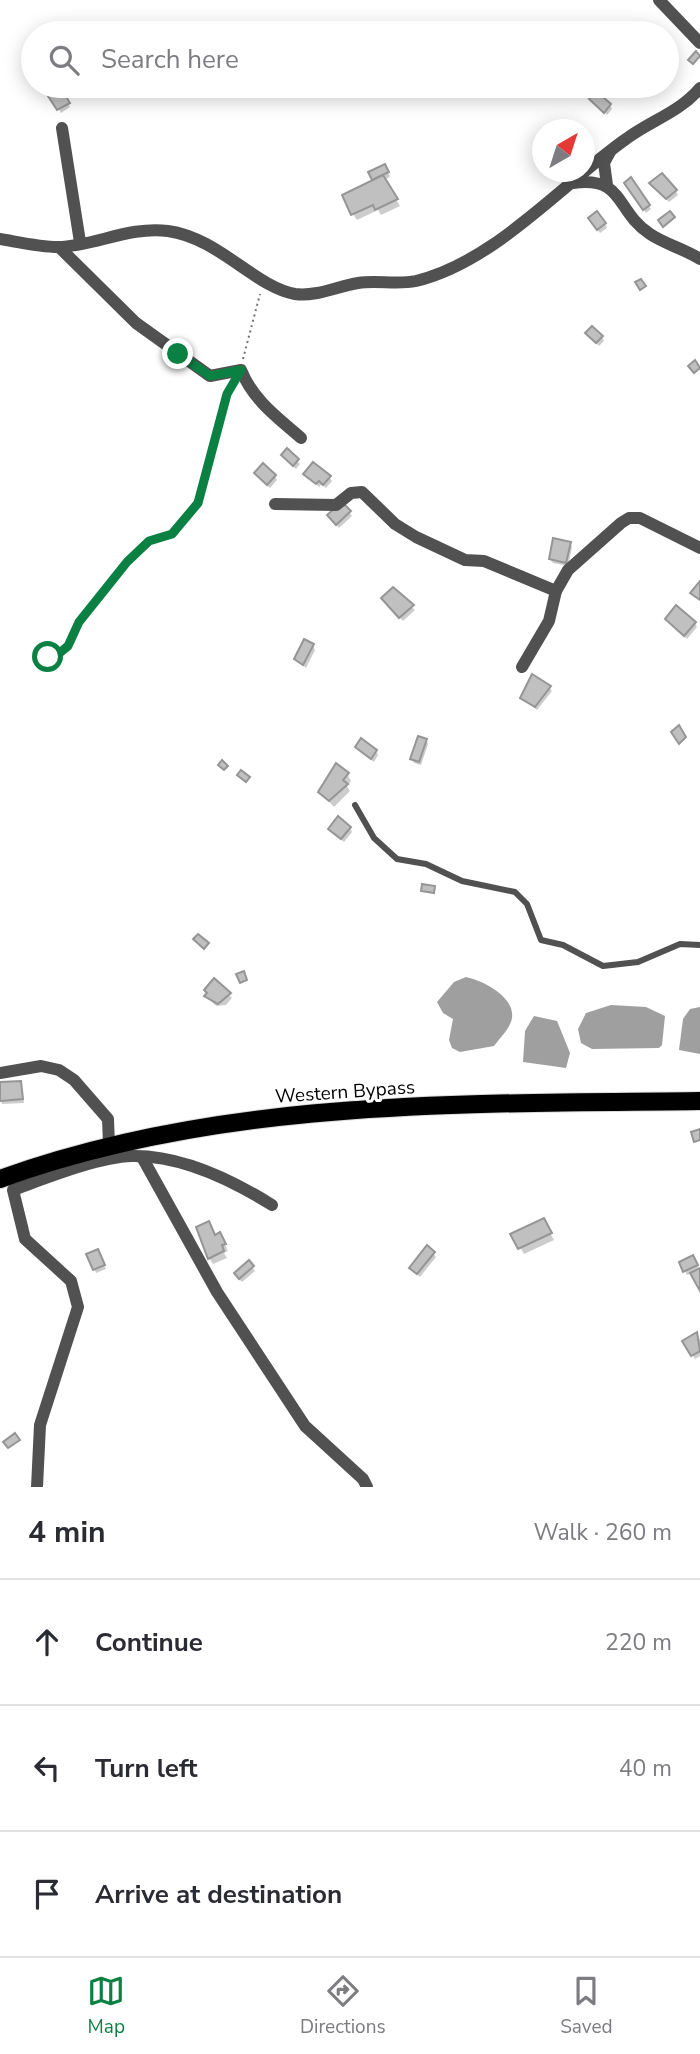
<!DOCTYPE html>
<meta charset="utf-8">
<style>
body{margin:0;font-family:"Nunito Sans",sans-serif;background:#f7f7f7;color:#2b2b33}
.compass{position:absolute;left:532px;top:119px;width:63px;height:63px;border-radius:50%;background:#fff;box-shadow:0 4px 18px #0003;rotate:39deg}
.stop{position:absolute;width:21px;height:21px;margin:-16px;border:5px solid #0b8043;border-radius:50%;background:#fff}
.stop.end{background:#0b8043;border-color:#fff;box-shadow:0 2px 7px #0008}
.list{margin:0;padding:0;list-style:none}
h2{display:flex;justify-content:space-between;align-items:center;height:91px;margin:0;padding:0 28px;font-size:30px}
h2 small{font-size:23px;font-weight:400;color:#7c7c81}
.list li{display:grid;grid-template-columns:46px 1fr auto;gap:21px;align-items:center;box-sizing:border-box;height:126px;padding:0 28px;border-top:2px solid #e1e1e2}
.list b{display:block;font-size:26px;white-space:nowrap}
.list em{font-size:23px;font-style:normal;color:#7c7c81}
.icon{flex:none;width:38px;height:38px;fill:none;stroke:currentColor;stroke-width:2;stroke-linecap:round;stroke-linejoin:round}
.map{position:relative;flex:none;width:700px;height:1487px;overflow:hidden}
.search{position:absolute;background:#fff;box-shadow:0 4px 18px #0003;left:21px;right:21px;top:21px;height:77px;display:flex;align-items:center;gap:18px;box-sizing:border-box;padding:0 24px;border-radius:38px;color:#7c7c81;font-size:26px}
.sheet{height:469px;background:#fff}
nav{display:flex;justify-content:space-around;align-items:center;box-sizing:border-box;height:98px;border-top:2px solid #e1e1e2;background:#fff;font-size:19px;color:#7c7c81}
nav a{display:grid;justify-items:center;gap:4px}
nav .on{color:#0b8043}
.map>svg:first-child{display:block}
.water{fill:#9f9f9f}
.shadow{fill:#0003}
.building{fill:#c0c0c0;stroke:#959595;stroke-width:2}
.lines{fill:none;stroke-linecap:round;stroke-linejoin:round}
.primary-casing{stroke:#dbdbdb;stroke-width:20}
.path{stroke:#737373;stroke-width:2;stroke-dasharray:2 3.5;stroke-linecap:butt}
.lane{stroke:#515151;stroke-width:6}
.street{stroke:#515151;stroke-width:12}
.primary{stroke:#000;stroke-width:18}
.route{stroke:#0b8043;stroke-width:9}
.labels{text-anchor:middle;stroke-width:6;stroke-linejoin:round;paint-order:stroke}
.street-label{font-size:19px;fill:#000;stroke:#fff}
</style>
<div class="map">
<svg width="700" height="1487" viewBox="0 0 700 1487">
<rect width="100%" height="100%" fill="#fff"/>
<g class="water">
<path d="M466,977c18,4 49,20 46,41 -1,9 -13,21 -18,28l-34,6 -8,-4 -3,-8 4,-21 -10,-6 -6,-11 17,-20z"/>
<polygon points="611,1005 646,1007 665,1016 662,1045 659,1048 592,1049 581,1043 578,1029 586,1013"/>
<polygon points="700,1007 700,1054 679,1050 683,1019 690,1009"/>
<polygon points="534,1016 557,1021 570,1053 566,1068 523,1062 525,1031"/>
</g>
<g class="shadow">
<polygon points="60,91 70,107 61,113 51,96"/>
<polygon points="591,100 610,105 612,109 607,115"/>
<polygon points="385,166 390,177 384,180 400,206 381,215 378,210 357,220 353,214 375,181 371,173"/>
<polygon points="631,180 651,209 646,213 626,183"/>
<polygon points="654,187 676,191 678,195 669,202"/>
<polygon points="592,222 605,224 607,228 600,233"/>
<polygon points="588,334 602,337 604,341 599,346"/>
<polygon points="287,451 300,464 296,469 285,459"/>
<polygon points="256,474 275,476 277,480 270,488"/>
<polygon points="305,474 329,477 332,481 326,488 322,484 319,487"/>
<polygon points="342,504 352,516 339,528 332,519"/>
<polygon points="570,543 572,547 568,566 553,563 550,559"/>
<polygon points="393,590 415,610 403,621 385,602"/>
<polygon points="667,619 695,623 697,627 687,639"/>
<polygon points="313,646 315,650 306,668 296,659"/>
<polygon points="549,687 552,691 537,710 522,698"/>
<polygon points="426,740 428,744 421,765 414,763 412,758"/>
<polygon points="357,747 376,751 378,755 374,762"/>
<polygon points="347,774 351,781 347,786 350,791 334,807 320,792"/>
<polygon points="350,828 352,832 344,842 330,829"/>
<polygon points="214,981 232,998 226,1005 216,1006 206,996"/>
<polygon points="20,1082 24,1103 2,1104 0,1084"/>
<polygon points="543,1221 554,1240 524,1254 513,1235"/>
<polygon points="220,1234 228,1251 224,1253 227,1258 213,1264 209,1258 215,1237"/>
<polygon points="428,1248 436,1257 420,1277 411,1268"/>
<polygon points="88,1255 99,1255 106,1269 96,1273"/>
<polygon points="693,1258 700,1270 700,1287 692,1273 687,1275 681,1263"/>
<polygon points="252,1267 255,1271 242,1282 238,1278"/>
<polygon points="696,1334 700,1340 700,1356 695,1359 684,1342"/>
</g>
<g class="building">
<polygon points="696,51 700,56 693,64 688,60"/>
<polygon points="61,88 70,103 57,110 48,96"/>
<polygon points="596,91 611,104 604,113 589,99"/>
<polygon points="385,164 389,172 372,180 368,172"/>
<polygon points="662,173 677,190 666,199 649,183"/>
<polygon points="383,175 398,199 375,210 373,205 351,215 342,195"/>
<polygon points="631,177 650,205 643,210 624,183"/>
<polygon points="597,211 606,223 597,230 588,218"/>
<polygon points="670,211 675,217 663,227 658,220"/>
<polygon points="641,279 646,286 640,290 635,282"/>
<polygon points="592,326 603,336 596,343 585,333"/>
<polygon points="695,360 700,368 694,373 688,366"/>
<polygon points="287,448 299,459 293,466 281,455"/>
<polygon points="313,462 331,476 323,485 319,481 316,484 303,474"/>
<polygon points="263,463 276,475 267,485 254,473"/>
<polygon points="342,502 351,511 336,525 327,515"/>
<polygon points="553,538 571,542 566,563 549,559"/>
<polygon points="700,581 700,600 690,593"/>
<polygon points="393,587 414,605 399,618 381,598"/>
<polygon points="676,605 696,622 684,636 665,619"/>
<polygon points="304,639 314,644 303,665 294,659"/>
<polygon points="532,674 551,686 535,707 520,698"/>
<polygon points="679,725 686,737 679,744 671,732"/>
<polygon points="418,736 427,739 419,762 410,759"/>
<polygon points="361,738 377,750 371,759 355,747"/>
<polygon points="222,760 228,766 224,770 218,765"/>
<polygon points="336,763 349,773 343,780 348,784 329,801 318,792"/>
<polygon points="241,770 250,777 246,782 237,775"/>
<polygon points="338,816 351,827 341,839 328,829"/>
<polygon points="422,884 435,886 434,893 421,891"/>
<polygon points="198,934 209,943 204,949 193,939"/>
<polygon points="244,971 247,980 240,983 236,974"/>
<polygon points="214,978 231,993 218,1004 204,996 207,993 204,990"/>
<polygon points="21,1081 23,1099 0,1101 0,1082"/>
<polygon points="700,1129 700,1140 694,1142 691,1132"/>
<polygon points="544,1218 552,1233 518,1249 510,1234"/>
<polygon points="209,1221 215,1235 220,1232 226,1244 222,1245 224,1251 208,1259 196,1227"/>
<polygon points="427,1245 435,1252 417,1274 409,1268"/>
<polygon points="98,1249 105,1265 93,1270 86,1254"/>
<polygon points="693,1255 698,1265 683,1272 679,1262"/>
<polygon points="249,1260 254,1266 239,1279 234,1273"/>
<polygon points="700,1268 700,1291 690,1273"/>
<polygon points="697,1332 700,1351 691,1356 682,1341"/>
<polygon points="15,1433 20,1440 8,1448 3,1442"/>
</g>
<g class="lines">
<g class="primary-casing">
<path id="primary" d="M0,1179c223,-81 466,-75 700,-78"/>
</g>
<g class="path">
<polyline points="243,359 260,294"/>
<polyline points="40,659 57,655 68,646 79,622 126,562 149,541 172,534 198,503 232,383"/>
</g>
<polyline class="lane" points="355,805 374,838 397,859 426,864 462,881 515,892 527,904 541,940 563,945 603,966 638,962 680,944 700,945"/>
<g class="street">
<polyline points="659,0 700,43"/>
<polyline points="62,128 80,242"/>
<path d="M573,183c52,-7 42,28 77,51 15,10 34,15 50,25"/>
<polyline points="607,185 604,163 610,152"/>
<path d="M0,239c18,3 39,8 58,8 37,-1 71,-21 110,-16 51,7 87,56 127,63 21,3 43,-8 63,-11 19,-3 39,2 58,-2 79,-19 146,-97 210,-142 24,-18 54,-27 74,-51"/>
<path d="M59,247l77,76 74,53 31,-6c12,30 36,47 60,68"/>
<polyline points="275,504 336,505 351,493 362,492 395,524 416,537 465,560 484,561 556,591"/>
<polyline points="522,667 549,621 556,591 568,570 621,523 629,518 640,518 700,548"/>
<polyline points="0,1073 41,1066 59,1070 74,1080 108,1119 109,1145"/>
<polyline points="142,1157 217,1292 305,1426 363,1479 367,1487"/>
<path d="M37,1487l3,-62 38,-118 -7,-26 -46,-42 -12,-49c33,-12 85,-33 119,-34 48,-1 100,24 140,49"/>
</g>
<use href="#primary" class="primary"/>
</g>
<g class="lines">
<polyline class="route" points="48,657 57,655 68,646 79,622 127,562 149,541 172,534 198,503 227,394 241,370 210,376 178,354"/>
</g>
<g class="labels">
<g class="street-label">
<text transform="translate(345 1091) rotate(-4)" y="7">Western Bypass</text>
</g>
</g>
</svg>
<svg class="compass" viewBox="-18 -18 36 36"><path d="M0-13l5 13h-10z" fill="#e53935"/><path d="M0 13l5-13h-10z" fill="#7c7c81"/></svg>
<div class="stop" style="left:48px;top:657px"></div>
<div class="stop end" style="left:178px;top:354px"></div>
<div class="search"><svg class="icon" aria-label="search" viewBox="0 0 24 24"><circle cx="10" cy="10" r="6"/><path d="M15 15l6 6"/></svg>Search here</div>
</div>
<section class="sheet">
<h2>4 min<small>Walk · 260 m</small></h2>
<ul class="list">
<li><svg class="icon" aria-label="ahead" viewBox="0 0 24 24"><path d="M12 20V5M6 11l6-6 6 6"/></svg><div><b>Continue</b></div><em>220 m</em></li>
<li><svg class="icon" aria-label="left" viewBox="0 0 24 24"><path d="M17 20v-9H6M10 6l-5 5 5 5"/></svg><div><b>Turn left</b></div><em>40 m</em></li>
<li><svg class="icon" aria-label="arrive" viewBox="0 0 24 24"><path d="M6 21V4h12l-3 4 3 4H6"/></svg><div><b>Arrive at destination</b></div></li>
</ul>
</section>
<nav>
<a class="on"><svg class="icon" aria-label="map" viewBox="0 0 24 24"><path d="M3 6l6-2 6 2 6-2v14l-6 2-6-2-6 2zM9 4v14M15 6v14"/></svg>Map</a>
<a><svg class="icon" aria-label="directions" viewBox="0 0 24 24"><path d="M12 3l9 9-9 9-9-9zM9 14v-3h6M13 9l2 2-2 2"/></svg>Directions</a>
<a><svg class="icon" aria-label="saved" viewBox="0 0 24 24"><path d="M7 4h10v16l-5-4-5 4z"/></svg>Saved</a>
</nav>
